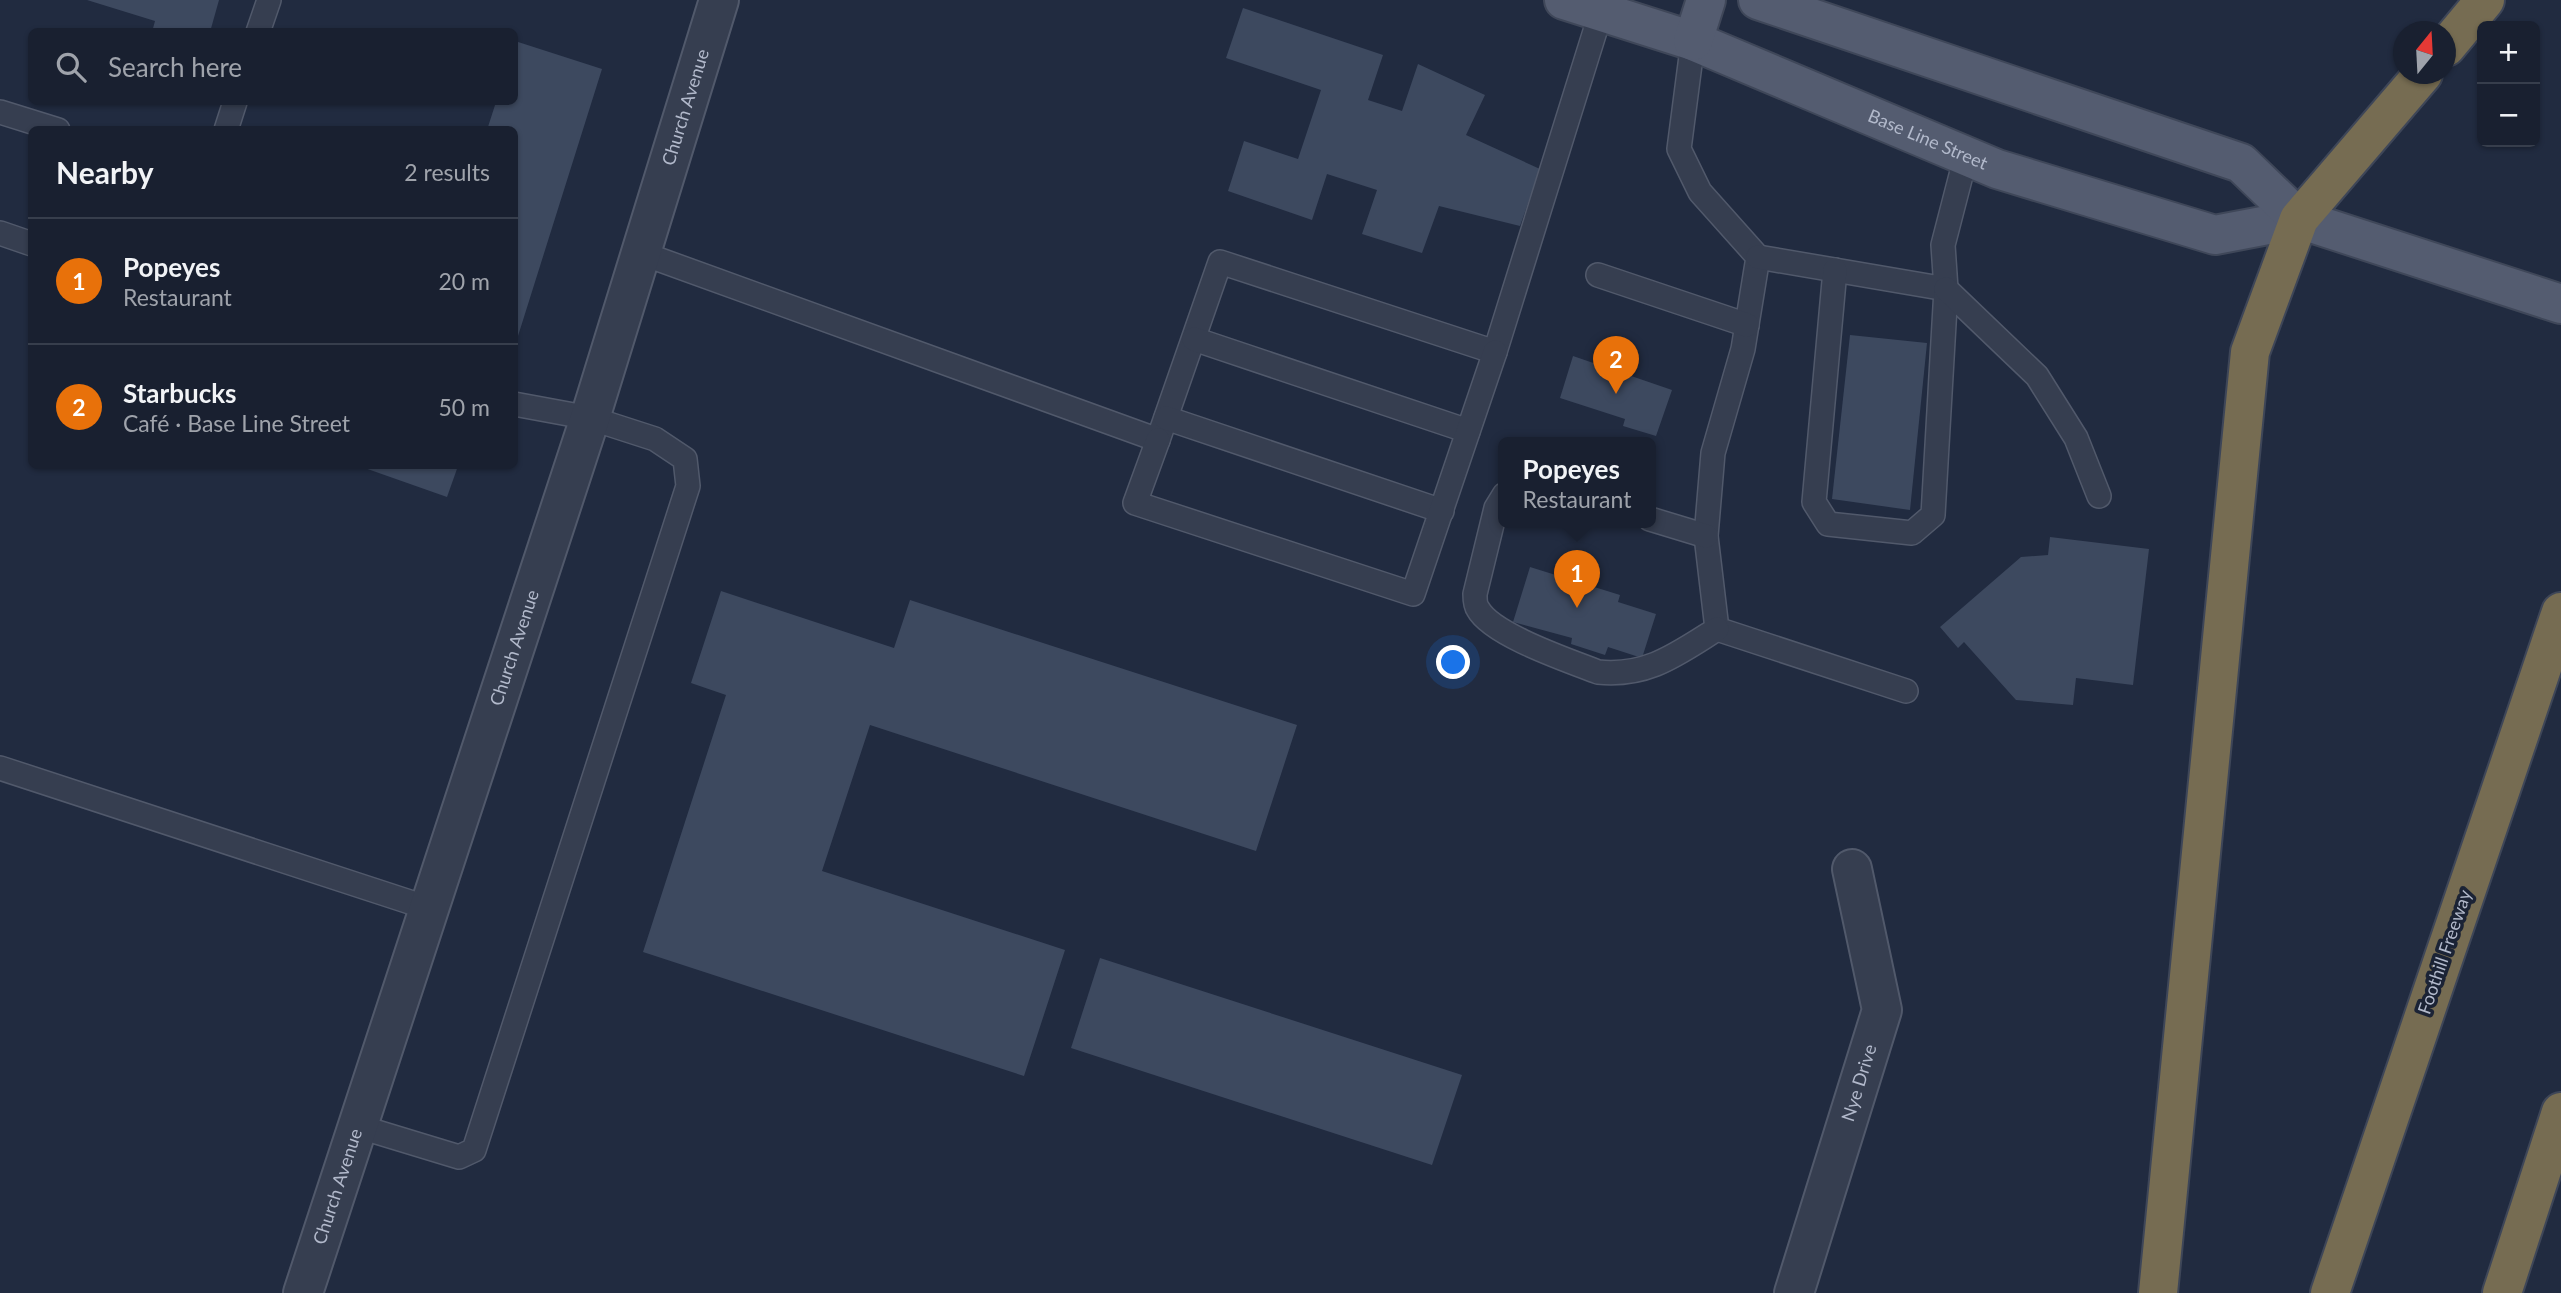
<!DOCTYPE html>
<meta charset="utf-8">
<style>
body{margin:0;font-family:Lato,sans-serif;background:#222838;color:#f1f3f6}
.controls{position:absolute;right:21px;top:21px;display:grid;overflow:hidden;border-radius:10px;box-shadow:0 2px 5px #0004}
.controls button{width:63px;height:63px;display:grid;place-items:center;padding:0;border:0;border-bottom:2px solid #373e4c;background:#192030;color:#f1f3f6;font:35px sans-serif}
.compass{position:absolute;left:2393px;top:21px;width:63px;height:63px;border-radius:50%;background:#192030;box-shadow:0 2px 5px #0004;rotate:18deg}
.you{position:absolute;left:1454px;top:663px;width:24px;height:24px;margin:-18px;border:5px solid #fff;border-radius:50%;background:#1a73e8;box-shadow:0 0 0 10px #1a73e833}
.badge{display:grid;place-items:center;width:46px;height:46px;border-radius:50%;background:#b45309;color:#fff;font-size:23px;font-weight:700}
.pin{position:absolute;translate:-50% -58px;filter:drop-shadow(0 2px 4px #0008)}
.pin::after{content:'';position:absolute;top:37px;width:24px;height:21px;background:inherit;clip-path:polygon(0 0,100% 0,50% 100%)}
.popup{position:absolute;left:1498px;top:437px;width:158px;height:91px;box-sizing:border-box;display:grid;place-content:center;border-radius:10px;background:#192030;filter:drop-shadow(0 2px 5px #0005);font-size:23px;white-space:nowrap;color:#9fa3ab}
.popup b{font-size:26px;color:#f1f3f6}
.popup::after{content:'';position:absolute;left:50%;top:100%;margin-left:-14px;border:14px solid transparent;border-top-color:#192030}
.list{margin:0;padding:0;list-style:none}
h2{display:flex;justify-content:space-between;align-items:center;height:91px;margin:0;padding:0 28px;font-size:30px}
h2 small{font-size:23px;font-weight:400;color:#9fa3ab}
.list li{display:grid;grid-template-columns:46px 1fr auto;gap:21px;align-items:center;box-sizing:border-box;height:126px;padding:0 28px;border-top:2px solid #373e4c}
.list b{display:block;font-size:26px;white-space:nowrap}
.list p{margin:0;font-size:23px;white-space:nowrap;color:#9fa3ab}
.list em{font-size:23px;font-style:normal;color:#9fa3ab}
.icon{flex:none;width:38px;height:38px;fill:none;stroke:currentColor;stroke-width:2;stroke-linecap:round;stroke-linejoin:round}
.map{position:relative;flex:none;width:2561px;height:1293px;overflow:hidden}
.search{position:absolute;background:#192030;box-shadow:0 2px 5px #0004;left:28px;top:28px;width:490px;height:77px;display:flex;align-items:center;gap:18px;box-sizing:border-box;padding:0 24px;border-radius:10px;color:#9fa3ab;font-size:26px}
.panel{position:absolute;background:#192030;box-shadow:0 2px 5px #0004;left:28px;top:126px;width:490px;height:343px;border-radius:10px}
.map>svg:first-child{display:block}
.building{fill:#3d495f}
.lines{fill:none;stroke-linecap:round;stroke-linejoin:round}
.service-casing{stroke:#51596b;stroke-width:26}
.minor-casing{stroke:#51596b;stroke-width:42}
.tertiary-casing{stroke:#51596b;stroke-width:42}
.primary-casing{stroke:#3f4759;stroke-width:42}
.motorway-casing{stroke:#3e4658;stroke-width:42}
.service{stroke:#363e50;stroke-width:23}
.minor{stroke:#363e50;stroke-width:38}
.tertiary{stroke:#363e50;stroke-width:38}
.primary{stroke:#545c70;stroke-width:38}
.motorway{stroke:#766c52;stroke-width:38}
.labels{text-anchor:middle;stroke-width:7;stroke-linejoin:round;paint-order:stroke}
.street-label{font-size:18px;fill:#b2b9cb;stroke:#1b2335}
</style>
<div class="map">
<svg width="2561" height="1293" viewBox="0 0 2561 1293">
<rect width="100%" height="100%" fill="#212b40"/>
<g class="building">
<polygon points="87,0 219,0 210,32 152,32 155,21"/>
<polygon points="1243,8 1383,55 1368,100 1402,111 1418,64 1485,95 1466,135 1540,169 1520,226 1439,206 1422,253 1362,234 1377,190 1327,174 1312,220 1228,191 1244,141 1298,159 1321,90 1226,58"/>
<polygon points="515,41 602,69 518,336 514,335 514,130 487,130 496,102 514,102"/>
<polygon points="1850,335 1927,343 1910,510 1832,499"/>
<polygon points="1573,356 1672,390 1656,436 1623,426 1625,419 1560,398"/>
<polygon points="359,466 458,466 447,497"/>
<polygon points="2050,537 2149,549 2133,685 2076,678 2073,705 2016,700 1964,642 1958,648 1940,627 2021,557 2048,555"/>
<polygon points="1530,567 1620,595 1618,602 1656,614 1642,658 1608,647 1605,655 1571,644 1572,638 1513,622"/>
<polygon points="721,591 894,648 910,600 1297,725 1256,851 870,725 822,871 1065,950 1024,1076 643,952 726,695 691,683"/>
<polygon points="1100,958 1462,1075 1432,1165 1071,1048"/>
</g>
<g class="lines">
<g class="service-casing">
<g id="service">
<polyline points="258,32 269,0"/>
<polyline points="1693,41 1679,149 1700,192 1758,257 1743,349 1713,453 1706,536 1717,629 1906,691"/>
<polyline points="0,112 58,130"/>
<polyline points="226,130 235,102"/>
<polyline points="0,233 32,244"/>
<polyline points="641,253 1158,440 1220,262 1495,352 1601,12"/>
<polyline points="1758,257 1946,289 1943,245 1966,156"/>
<polyline points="1835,270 1814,502 1828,524 1912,533 1933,515 1946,289"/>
<polyline points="1598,275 1747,325"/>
<polyline points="1946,289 2037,376 2076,438 2099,496"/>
<polyline points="1194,339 1468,431"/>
<polyline points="1166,418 1442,511"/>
<polyline points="1158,440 1135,503 1413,594 1495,352"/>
<path d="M1504,495l-8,13 -21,86c0,5 0,11 3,15 14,26 92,52 120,63 50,5 79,-18 119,-43"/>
<polyline points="1650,519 1706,536"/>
<polyline points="0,768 428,908"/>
<polyline points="357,1126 459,1157 474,1150 688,486 685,459 655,439 590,418 514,404"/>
</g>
</g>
<g class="minor-casing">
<g id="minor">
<path id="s1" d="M1794,1293l88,-283 -30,-141"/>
</g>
</g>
<g class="tertiary-casing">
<g id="tertiary">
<path id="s2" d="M303,1293l287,-875 129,-418"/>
</g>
</g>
<g class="primary-casing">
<g id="primary">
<path id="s3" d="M1564,0l129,41 304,128 218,66 84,-16"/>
<polyline points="1758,0 2241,163 2299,219 2561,304"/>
<polyline points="1693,41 1706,0"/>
</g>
</g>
<g class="motorway-casing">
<g id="motorway">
<polyline points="2446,47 2485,0"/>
<polyline points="2158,1293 2250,352 2299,219 2423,74"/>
<polyline points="2330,1293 2561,612"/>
<polyline points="2502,1293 2561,1112"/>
</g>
</g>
<use href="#service" class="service"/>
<use href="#minor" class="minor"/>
<use href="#tertiary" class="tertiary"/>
<use href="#primary" class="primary"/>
<use href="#motorway" class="motorway"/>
</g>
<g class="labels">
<g class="street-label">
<text dy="6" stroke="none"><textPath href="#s2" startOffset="1246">Church Avenue</textPath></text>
<text dy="6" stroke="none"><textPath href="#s3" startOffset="390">Base Line Street</textPath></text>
<text dy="6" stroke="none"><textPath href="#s2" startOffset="679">Church Avenue</textPath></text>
<text transform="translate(2445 952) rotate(-71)" y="6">Foothill Freeway</text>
<text dy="6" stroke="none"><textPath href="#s1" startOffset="220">Nye Drive</textPath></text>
<text dy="6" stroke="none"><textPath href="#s2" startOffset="112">Church Avenue</textPath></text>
</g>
</g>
</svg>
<div class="controls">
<button>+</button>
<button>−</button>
</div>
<svg class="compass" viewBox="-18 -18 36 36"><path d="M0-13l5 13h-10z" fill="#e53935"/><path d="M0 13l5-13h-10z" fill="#9fa3ab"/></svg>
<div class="you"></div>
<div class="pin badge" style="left:1577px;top:608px;background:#e8710a">1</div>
<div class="popup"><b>Popeyes</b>Restaurant</div>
<div class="pin badge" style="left:1616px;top:394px;background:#e8710a">2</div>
<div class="search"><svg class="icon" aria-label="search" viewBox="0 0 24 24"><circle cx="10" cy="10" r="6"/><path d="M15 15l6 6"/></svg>Search here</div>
<section class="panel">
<h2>Nearby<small>2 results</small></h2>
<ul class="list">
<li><span class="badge" style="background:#e8710a">1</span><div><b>Popeyes</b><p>Restaurant</p></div><em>20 m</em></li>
<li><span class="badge" style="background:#e8710a">2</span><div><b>Starbucks</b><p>Café · Base Line Street</p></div><em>50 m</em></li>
</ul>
</section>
</div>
